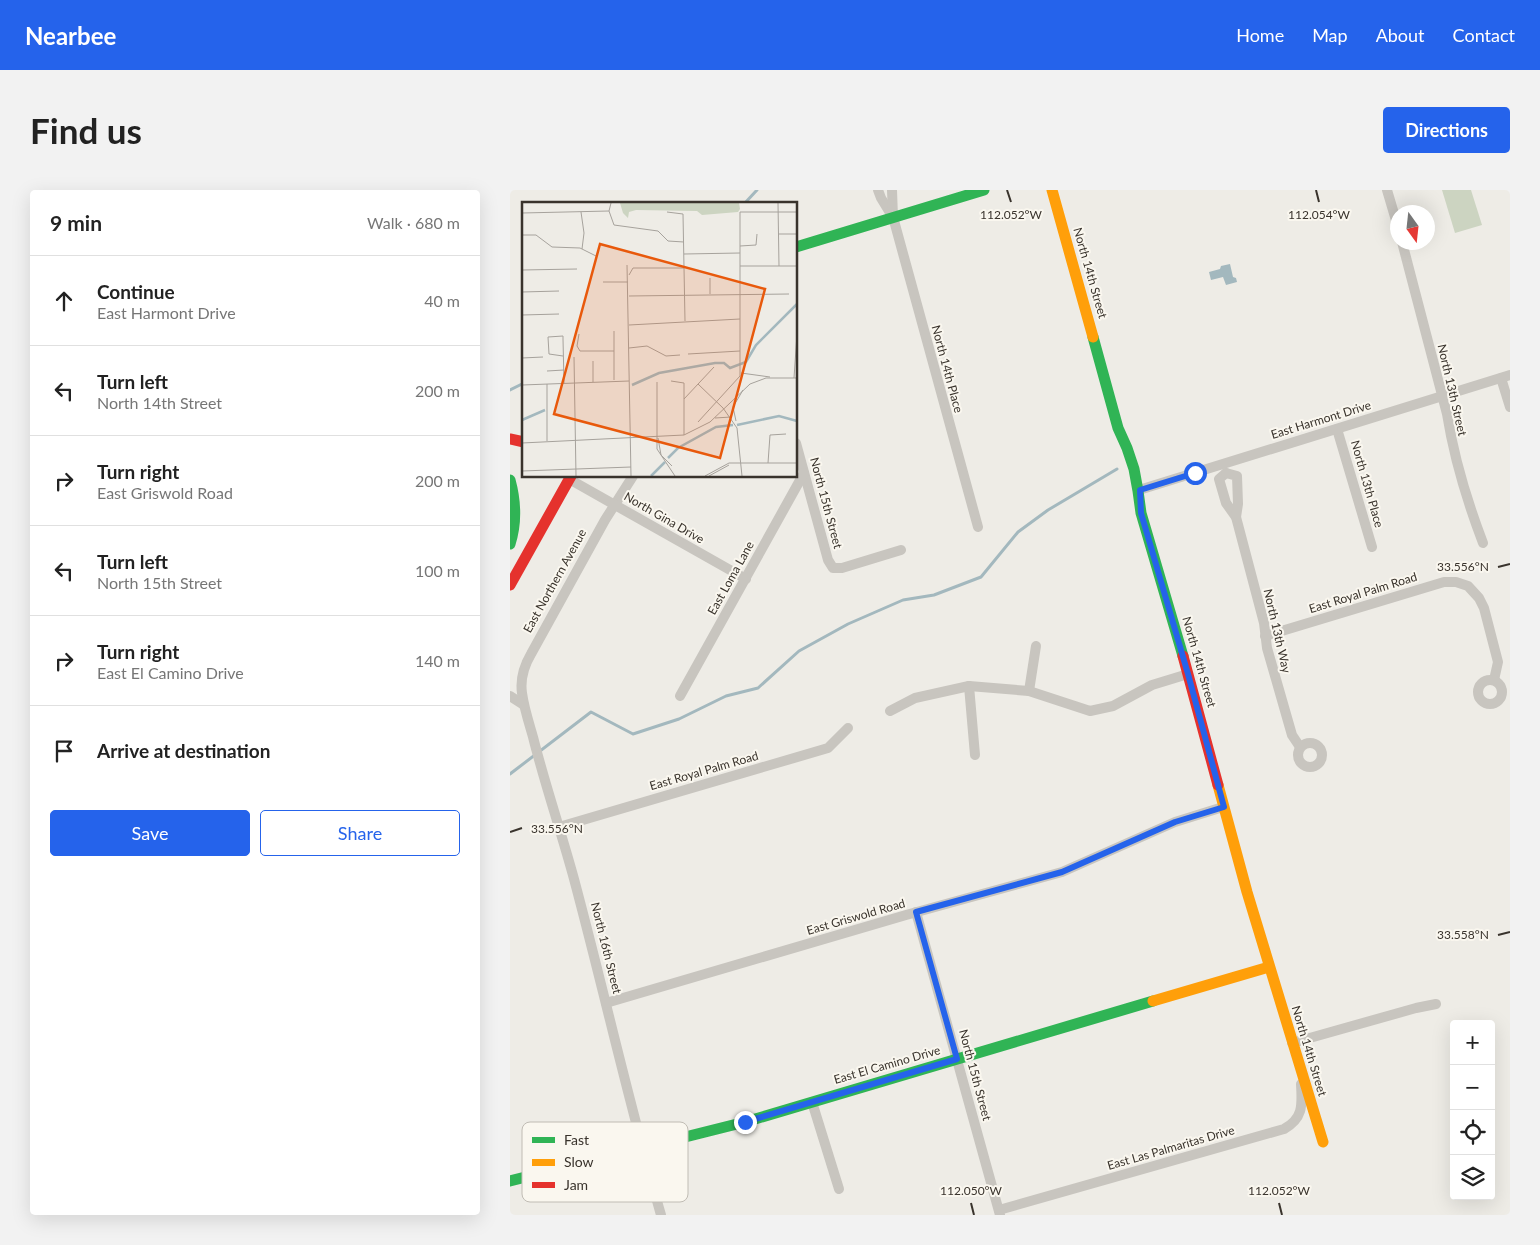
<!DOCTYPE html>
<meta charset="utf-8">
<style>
body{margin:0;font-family:Lato,sans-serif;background:#f2f2f2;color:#222}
.controls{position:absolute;right:15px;bottom:15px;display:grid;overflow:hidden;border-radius:5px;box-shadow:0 5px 20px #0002}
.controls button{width:45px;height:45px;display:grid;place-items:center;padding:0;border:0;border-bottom:1px solid #e0e0e0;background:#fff;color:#222;font:25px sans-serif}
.compass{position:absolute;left:880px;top:15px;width:45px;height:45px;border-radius:50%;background:#fff;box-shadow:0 5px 20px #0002;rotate:165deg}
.stop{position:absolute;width:15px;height:15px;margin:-11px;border:4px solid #2563eb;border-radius:50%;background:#fff}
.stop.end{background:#2563eb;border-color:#fff;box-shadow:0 1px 5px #0008}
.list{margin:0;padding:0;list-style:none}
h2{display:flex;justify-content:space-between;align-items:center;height:65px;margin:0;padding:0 20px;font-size:21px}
h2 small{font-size:16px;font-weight:400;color:#767676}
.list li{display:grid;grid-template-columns:32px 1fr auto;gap:15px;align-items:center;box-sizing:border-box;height:90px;padding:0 20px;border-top:1px solid #e0e0e0}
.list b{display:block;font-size:19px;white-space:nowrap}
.list p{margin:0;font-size:16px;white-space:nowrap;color:#767676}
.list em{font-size:16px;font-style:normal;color:#767676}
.actions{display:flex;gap:10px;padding:15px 20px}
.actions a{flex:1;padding:11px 0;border:1px solid #2563eb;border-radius:5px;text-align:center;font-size:18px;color:#2563eb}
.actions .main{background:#2563eb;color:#fff}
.icon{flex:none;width:28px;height:28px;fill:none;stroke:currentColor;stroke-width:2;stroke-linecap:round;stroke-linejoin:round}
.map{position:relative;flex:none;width:1000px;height:1025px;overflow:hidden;border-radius:5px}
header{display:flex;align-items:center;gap:30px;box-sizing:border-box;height:70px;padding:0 25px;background:#2563eb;color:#fff}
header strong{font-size:24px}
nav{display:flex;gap:28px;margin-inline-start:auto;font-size:18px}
.intro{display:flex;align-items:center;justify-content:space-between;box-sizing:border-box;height:120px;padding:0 30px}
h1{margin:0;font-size:35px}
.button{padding:12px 22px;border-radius:5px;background:#2563eb;color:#fff;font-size:18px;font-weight:700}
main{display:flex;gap:30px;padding:0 30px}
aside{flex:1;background:#fff;border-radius:5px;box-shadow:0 5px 20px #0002}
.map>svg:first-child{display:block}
.green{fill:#ccd4c1}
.water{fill:#a3b8be}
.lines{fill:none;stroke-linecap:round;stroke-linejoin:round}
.stream{stroke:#a3b8be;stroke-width:3}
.street{stroke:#c8c5bf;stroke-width:10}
.fast{stroke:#30b455;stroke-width:11}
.slow{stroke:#ff9f0a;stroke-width:11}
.jam{stroke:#e5322d;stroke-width:11}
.route{stroke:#2563eb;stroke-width:6}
.ticks{fill:none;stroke:#39332c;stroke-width:2}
.labels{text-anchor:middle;stroke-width:4;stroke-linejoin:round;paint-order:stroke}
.street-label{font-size:12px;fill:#39332c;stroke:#faf7ef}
.inset-river{fill:none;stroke:#a3b8be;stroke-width:2.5}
.inset-road{fill:none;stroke:#a6a29c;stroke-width:1}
.view{fill:#e8590c;fill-opacity:0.15;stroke:#e8590c;stroke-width:2.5}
.inset-edge{fill:none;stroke:#39332c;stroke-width:2.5}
.key{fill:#faf7ef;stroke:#c0bcb4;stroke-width:1}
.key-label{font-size:14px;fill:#39332c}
.ticks-label{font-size:12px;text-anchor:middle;fill:#39332c;stroke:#faf7ef;stroke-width:4;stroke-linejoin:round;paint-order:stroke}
</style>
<header>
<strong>Nearbee</strong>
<nav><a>Home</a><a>Map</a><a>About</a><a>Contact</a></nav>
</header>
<div class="intro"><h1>Find us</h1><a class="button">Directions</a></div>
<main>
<aside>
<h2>9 min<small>Walk · 680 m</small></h2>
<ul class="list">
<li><svg class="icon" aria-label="ahead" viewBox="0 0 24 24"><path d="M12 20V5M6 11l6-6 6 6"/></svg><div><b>Continue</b><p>East Harmont Drive</p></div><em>40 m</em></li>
<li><svg class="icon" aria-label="left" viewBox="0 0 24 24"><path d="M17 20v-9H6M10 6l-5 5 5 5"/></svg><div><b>Turn left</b><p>North 14th Street</p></div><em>200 m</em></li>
<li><svg class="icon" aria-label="right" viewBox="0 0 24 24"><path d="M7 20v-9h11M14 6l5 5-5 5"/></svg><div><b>Turn right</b><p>East Griswold Road</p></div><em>200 m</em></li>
<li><svg class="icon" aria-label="left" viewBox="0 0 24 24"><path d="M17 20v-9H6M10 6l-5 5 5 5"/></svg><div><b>Turn left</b><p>North 15th Street</p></div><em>100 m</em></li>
<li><svg class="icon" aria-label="right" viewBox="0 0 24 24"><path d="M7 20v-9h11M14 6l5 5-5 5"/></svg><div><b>Turn right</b><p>East El Camino Drive</p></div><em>140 m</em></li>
<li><svg class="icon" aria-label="arrive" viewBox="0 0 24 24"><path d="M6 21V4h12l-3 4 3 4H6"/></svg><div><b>Arrive at destination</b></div></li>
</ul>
<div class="actions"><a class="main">Save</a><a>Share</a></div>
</aside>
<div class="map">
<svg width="1000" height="1025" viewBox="0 0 1000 1025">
<rect width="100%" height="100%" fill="#eeece6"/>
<polygon class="green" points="932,0 961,0 972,35 945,43"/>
<polygon class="water" points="720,74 723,87 726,88 727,92 716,95 713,87 701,90 699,82 710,79 711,76"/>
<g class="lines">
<g class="stream">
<polyline points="234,14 247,0"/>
<polyline points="0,200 14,193"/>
<polyline points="0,584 81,522 123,544 169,529 216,506 248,498 289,461 338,434 393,410 424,405 471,387 508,342 538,320 607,279"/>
</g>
<g class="street">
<polyline points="368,0 371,8 382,26"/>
<polyline points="382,0 383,27 468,337"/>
<polyline points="877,0 888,37"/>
<path d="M892,52l45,172c7,44 20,87 36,129"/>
<polyline points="991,188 1000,217"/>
<polyline points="827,239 862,357"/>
<polyline points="286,253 318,370 323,378 332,378 391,360"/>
<polyline points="716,283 709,289 716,313 726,327 754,433 757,458 782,545 790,557"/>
<polyline points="716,283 727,286 728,314 726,327"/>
<path d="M123,286l-28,44 -74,134c-7,12 -11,25 -9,39 2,15 7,30 11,44 12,48 28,94 41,142 30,112 55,225 87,336"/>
<polyline points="59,289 236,389"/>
<polyline points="629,300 1000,185"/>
<polyline points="755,446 934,392 946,392 958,396 969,408 974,418 988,472 984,490"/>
<circle cx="980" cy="502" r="12"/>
<polyline points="459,496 465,565"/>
<polyline points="519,501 526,456"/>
<polyline points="0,506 14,515"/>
<polyline points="170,506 294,283"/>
<polyline points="380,521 405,508 459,496 519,501 580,521 603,516 642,495 678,484"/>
<circle cx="800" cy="565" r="12"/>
<polyline points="49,637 318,558 338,538"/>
<polyline points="406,722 490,1025"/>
<polyline points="96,813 396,725 552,682 665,632 713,617"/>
<polyline points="782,853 906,818 926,814"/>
<polyline points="302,912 329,999"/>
<path d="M489,1020l285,-81c20,-11 18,-25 17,-45"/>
</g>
<g class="fast">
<polyline points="286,57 474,0"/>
<polyline points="583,147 608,238 617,258 624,279 628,301 631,323 673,466"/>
<path d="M0,290c6,22 7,42 0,64"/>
<polyline points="0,991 235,932 643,811"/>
</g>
<g class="slow">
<polyline points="542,0 583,147"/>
<polyline points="708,595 737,702 813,952"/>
<polyline points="643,811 759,777"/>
</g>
<g class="jam">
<polyline points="0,249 14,252"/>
<polyline points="0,395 61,286"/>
<polyline points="673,466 708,595"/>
</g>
</g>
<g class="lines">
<polyline class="route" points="235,932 447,869 406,722 552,682 665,632 714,617 678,484 631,323 630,300 685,283"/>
</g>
<path class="ticks" d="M497,0l4,12M806,0l3,12M988,377l12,-3M0,642l12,-4M988,745l12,-3M461,1013l3,12M769,1013l3,12"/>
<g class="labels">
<g class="street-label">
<text transform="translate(580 83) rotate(74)" y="4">North 14th Street</text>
<text transform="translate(437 179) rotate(75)" y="4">North 14th Place</text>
<text transform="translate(942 200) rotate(77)" y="4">North 13th Street</text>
<text transform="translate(811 230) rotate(-17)" y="4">East Harmont Drive</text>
<text transform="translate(857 294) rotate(74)" y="4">North 13th Place</text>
<text transform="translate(316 313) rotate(75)" y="4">North 15th Street</text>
<text transform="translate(154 328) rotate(30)" y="4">North Gina Drive</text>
<text transform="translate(221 388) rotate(-61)" y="4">East Loma Lane</text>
<text transform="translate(45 391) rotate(-61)" y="4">East Northern Avenue</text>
<text transform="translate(853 403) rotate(-17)" y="4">East Royal Palm Road</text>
<text transform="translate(767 441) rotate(77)" y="4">North 13th Way</text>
<text transform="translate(689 472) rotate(74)" y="4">North 14th Street</text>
<text transform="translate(194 581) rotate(-16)" y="4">East Royal Palm Road</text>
<text transform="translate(346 727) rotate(-16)" y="4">East Griswold Road</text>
<text transform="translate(96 758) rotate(76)" y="4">North 16th Street</text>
<text transform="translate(799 861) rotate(73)" y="4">North 14th Street</text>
<text transform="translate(377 875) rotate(-16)" y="4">East El Camino Drive</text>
<text transform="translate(465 885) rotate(75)" y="4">North 15th Street</text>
<text transform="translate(661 958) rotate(-16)" y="4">East Las Palmaritas Drive</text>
</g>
</g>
<g transform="translate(12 12)">
<rect width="275" height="275" fill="#eeece6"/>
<path d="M98,1h119l1,6 -2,3 -36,3 -5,-4 -61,-1 -7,2 -1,6 -5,-5z" fill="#ccd4c1"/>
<path class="inset-river" d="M110,183l27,-12 56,-10h9l6,5 16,-6 10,-17 41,-41M0,218l23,-10M215,223l42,-9 18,5M146,256l10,-10 38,-21 17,-2M129,274l14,-14"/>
<path class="inset-road" d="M89,1l-2,8 5,14 44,6 10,10 16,1M256,1l1,63M59,10l3,21 -2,16M145,10l16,2 2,107M0,11l87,-2M256,32h19M0,33h14l16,12 28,1 16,8M218,44l16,-1 1,-11M162,52l56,-1M105,63l4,211M218,64h57M0,68l55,-1M107,73l4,-7h51M188,76v16M81,80h25M0,90l37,-1M107,94l160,-2M0,113l37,-1M107,123l111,-6M92,129v49M57,132l-2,12 3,5h34M107,146l18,-2 19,10 14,-1M166,152l52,-3M41,154l-14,-2 -1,-17 15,-1v3l1,44M52,155l2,119M0,156l21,-1M71,159v21M25,169l17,-1M219,171l29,4M272,176l3,-44M149,179l13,2v52M135,180v67l18,27M25,182v57M176,182l25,24M0,183l107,-4M162,197l30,-32M201,206l14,20 5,48M193,216l16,-1M214,219l-3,-14 10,-17M176,220l42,-46v-164h57M136,236l3,17 11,11M0,241l162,-8 26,-13 40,-38 16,-6h31M246,261l2,-28 16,-1M0,269l109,-4M183,274l24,-13h68M187,274l20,-11"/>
<path class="view" d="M78,42l165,45 -45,169 -166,-44z"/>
<rect width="275" height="275" class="inset-edge"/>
</g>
<rect x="12" y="932" width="166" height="80" rx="8" class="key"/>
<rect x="22" y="947" width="23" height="6" fill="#30b455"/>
<rect x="22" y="969" width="23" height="7" fill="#ff9f0a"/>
<rect x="22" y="992" width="23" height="6" fill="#e5322d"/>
<g class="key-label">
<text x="54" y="955">Fast</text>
<text x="54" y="977">Slow</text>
<text x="54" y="1000">Jam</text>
</g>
<g class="ticks-label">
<text x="501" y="29">112.052°W</text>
<text x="809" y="29">112.054°W</text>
<text x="953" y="381">33.556°N</text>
<text x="47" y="643">33.556°N</text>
<text x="953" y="749">33.558°N</text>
<text x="461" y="1005">112.050°W</text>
<text x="769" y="1005">112.052°W</text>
</g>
</svg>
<div class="controls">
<button>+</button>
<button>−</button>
<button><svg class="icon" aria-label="locate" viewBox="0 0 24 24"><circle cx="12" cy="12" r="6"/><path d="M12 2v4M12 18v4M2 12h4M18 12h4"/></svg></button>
<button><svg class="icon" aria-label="layers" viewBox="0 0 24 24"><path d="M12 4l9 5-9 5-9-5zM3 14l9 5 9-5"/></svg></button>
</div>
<svg class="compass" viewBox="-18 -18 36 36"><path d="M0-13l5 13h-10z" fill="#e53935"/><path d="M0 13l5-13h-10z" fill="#767676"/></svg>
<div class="stop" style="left:685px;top:283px"></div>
<div class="stop end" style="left:235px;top:932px"></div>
</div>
</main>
